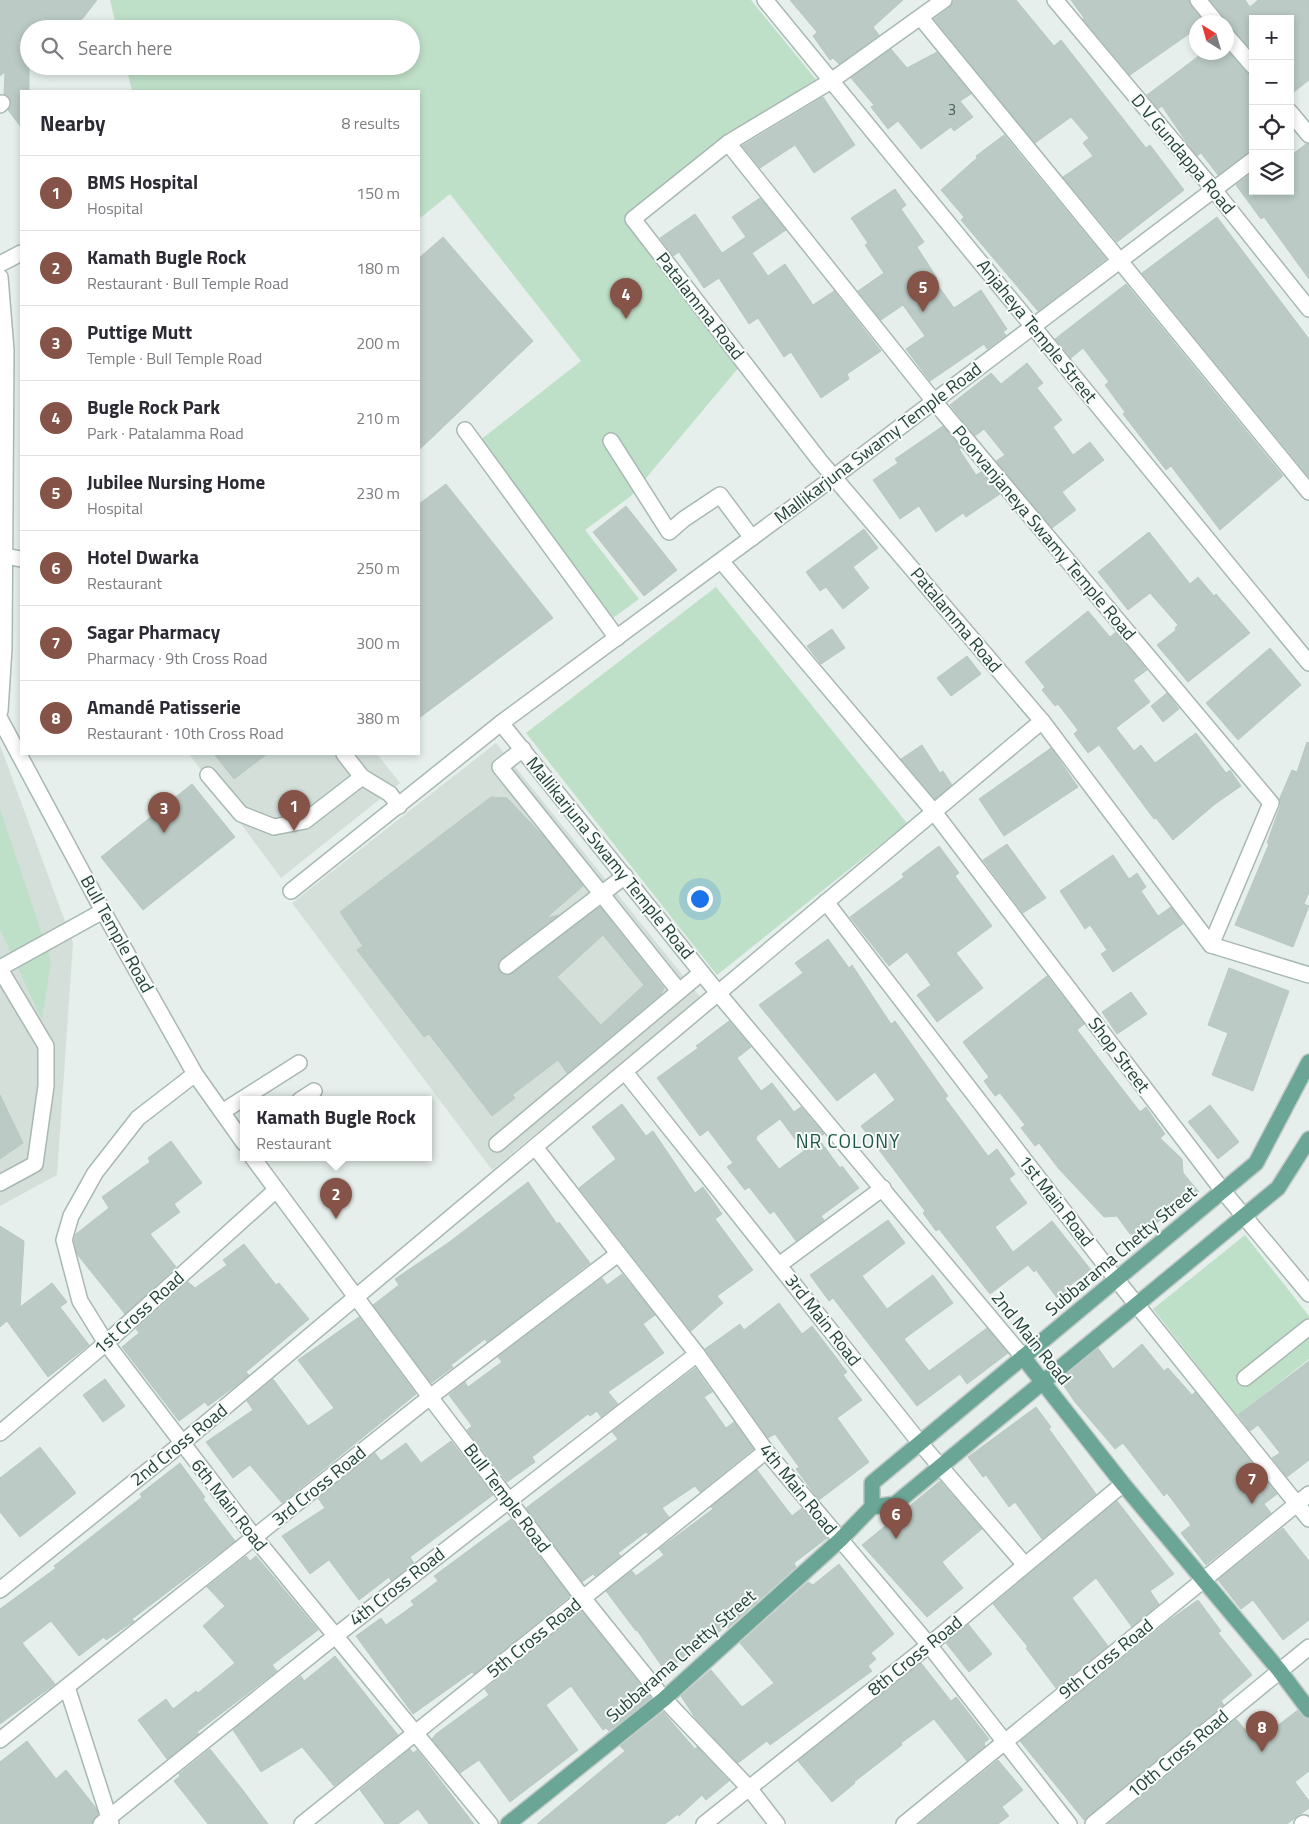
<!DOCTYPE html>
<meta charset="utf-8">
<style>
body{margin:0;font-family:"Titillium Web",sans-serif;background:#f7f7f7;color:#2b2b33}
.controls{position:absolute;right:15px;top:15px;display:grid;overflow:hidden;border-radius:0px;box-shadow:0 2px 8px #0003}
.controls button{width:45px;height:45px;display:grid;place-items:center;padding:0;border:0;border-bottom:1px solid #e1e1e2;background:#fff;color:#2b2b33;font:25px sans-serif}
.compass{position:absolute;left:1189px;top:15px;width:45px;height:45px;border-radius:50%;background:#fff;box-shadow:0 2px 8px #0003;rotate:323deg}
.you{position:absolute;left:699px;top:898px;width:18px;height:18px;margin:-12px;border:4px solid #fff;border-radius:50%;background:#1a73e8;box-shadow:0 0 0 8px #1a73e833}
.badge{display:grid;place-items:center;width:32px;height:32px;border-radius:50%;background:#855347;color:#fff;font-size:16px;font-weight:700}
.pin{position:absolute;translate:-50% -41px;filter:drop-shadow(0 1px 2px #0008)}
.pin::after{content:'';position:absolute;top:26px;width:18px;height:15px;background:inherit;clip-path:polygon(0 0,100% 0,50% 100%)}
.popup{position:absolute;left:240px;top:1096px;width:192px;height:65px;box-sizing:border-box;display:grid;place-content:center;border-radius:0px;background:#fff;filter:drop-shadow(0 1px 4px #0005);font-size:16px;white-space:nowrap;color:#7c7c81}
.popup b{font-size:19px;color:#2b2b33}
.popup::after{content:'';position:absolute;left:50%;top:100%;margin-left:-10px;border:10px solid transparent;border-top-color:#fff}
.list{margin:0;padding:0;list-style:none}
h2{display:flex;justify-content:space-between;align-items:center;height:65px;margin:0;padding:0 20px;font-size:21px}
h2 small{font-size:16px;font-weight:400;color:#7c7c81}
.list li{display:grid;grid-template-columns:32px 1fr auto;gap:15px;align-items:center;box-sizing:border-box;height:75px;padding:0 20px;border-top:1px solid #e1e1e2}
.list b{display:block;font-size:19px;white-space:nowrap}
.list p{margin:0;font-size:16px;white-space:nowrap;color:#7c7c81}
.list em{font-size:16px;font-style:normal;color:#7c7c81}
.icon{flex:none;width:28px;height:28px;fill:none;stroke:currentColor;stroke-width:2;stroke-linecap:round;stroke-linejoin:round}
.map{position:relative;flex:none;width:1309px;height:1824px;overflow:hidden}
.search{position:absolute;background:#fff;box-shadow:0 2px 8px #0003;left:20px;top:20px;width:400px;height:55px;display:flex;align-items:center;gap:12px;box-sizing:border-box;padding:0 18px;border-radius:28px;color:#7c7c81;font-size:19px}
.panel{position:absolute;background:#fff;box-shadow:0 2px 8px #0003;left:20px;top:90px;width:400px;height:665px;border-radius:0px}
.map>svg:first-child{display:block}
.built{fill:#d4dfda}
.green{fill:#bfe0c8}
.building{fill:#bbcac4;stroke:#b8c9c2;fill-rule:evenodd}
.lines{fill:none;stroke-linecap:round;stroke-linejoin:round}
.minor-casing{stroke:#a8b8b2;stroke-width:18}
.major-casing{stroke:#c2cac8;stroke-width:18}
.minor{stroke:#fff;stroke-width:15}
.major{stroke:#6aa596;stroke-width:15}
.labels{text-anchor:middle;stroke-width:4;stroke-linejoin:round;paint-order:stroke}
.number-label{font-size:15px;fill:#4a645c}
.street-label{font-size:18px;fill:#24423a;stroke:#f7fbf9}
.neighbourhood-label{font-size:19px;letter-spacing:1px;fill:#1f5548;stroke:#f7fbf9}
</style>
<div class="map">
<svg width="1309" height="1824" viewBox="0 0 1309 1824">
<rect width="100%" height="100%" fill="#e6efeb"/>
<g class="built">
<polygon points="496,743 701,998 492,1170 292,903"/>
<polygon points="0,745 73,943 57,1175 0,1206"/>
<polygon points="189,754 377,754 400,783 281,878"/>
</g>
<g class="green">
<polygon points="110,0 751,0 818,82 723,138 625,220 740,366 631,496 585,530 639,599 606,623 474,445 581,361 450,194 419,219 419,91 132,91 126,66 411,66 411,29 117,29"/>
<polygon points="716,587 907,823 717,975 526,733"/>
<polygon points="0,809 51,961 42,1020 0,929"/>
<polygon points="1245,1235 1309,1316 1309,1359 1237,1416 1153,1309"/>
</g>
<g class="building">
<polygon points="0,0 97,0 83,18 69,29 29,29 29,91 21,91 21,127 8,110 11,101 4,94 5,72 0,76"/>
<polygon points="790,0 903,0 873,27 879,35 839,64 833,58 830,60 813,36 817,32"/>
<polygon points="954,0 1016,0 1054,46 1061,40 1146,148 1150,145 1184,190 1117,242 1063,177 1093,156 1083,143 1089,138 1071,117 1035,143 934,19 949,8"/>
<polygon points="1071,0 1189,0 1191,6 1204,22 1196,22 1196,29 1130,75 1083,19 1084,18"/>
<polygon points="1210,0 1245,0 1250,7 1258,0 1309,0 1309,80 1290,95 1290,19 1253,19 1253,51 1225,22 1223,16"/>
<polygon points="891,49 907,68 937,52 971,94 960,101 973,117 954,131 951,127 921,149 898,121 888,129 871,107 874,105 851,78"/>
<polygon points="1204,52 1229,52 1246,72 1253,76 1253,151 1218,175 1201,153 1197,156 1187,143 1162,106 1158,109 1147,95"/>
<polygon points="823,97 855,145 814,173 795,145 760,168 742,146"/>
<polygon points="1004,135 1106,259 1038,311 961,220 964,217 941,190 977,158 976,156"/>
<polygon points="1306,144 1309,144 1309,279 1264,217 1261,219 1236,185 1253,172 1253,191 1290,191 1290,156"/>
<polygon points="895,189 906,205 901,209 924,242 917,247 937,278 934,280 954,308 981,290 1007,329 1003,332 1006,335 987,349 984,344 930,381 906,349 925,336 903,305 881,320 858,291 884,273 865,245 868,243 851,218"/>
<polygon points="760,198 786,230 752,253 768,276 785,264 813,305 834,291 881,351 847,374 849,379 821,398 791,352 784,357 758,318 749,324 719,278 704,288 679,252 673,256 660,238 695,214 722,253 746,237 732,217"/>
<polygon points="1217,217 1309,339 1309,477 1142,273"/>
<polygon points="443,237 533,341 419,450 419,258"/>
<polygon points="1126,284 1283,476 1220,530 1171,466 1166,470 1123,414 1125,412 1105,385 1109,382 1083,348 1071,358 1055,339"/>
<polygon points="1027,363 1043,383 1037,388 1062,420 1053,427 1073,455 1090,442 1104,460 1062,492 1076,510 1052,528 996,461 1005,455 984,429 975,436 950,405 991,373 1001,384"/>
<polygon points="943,426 961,448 959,449 976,475 981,472 1000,494 966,517 963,513 936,532 919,506 900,519 873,480 898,463 895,459"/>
<polygon points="446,484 553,618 419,718 419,504"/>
<polygon points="626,506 677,570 644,596 593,532"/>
<polygon points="864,529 878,548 853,567 869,588 843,609 826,587 820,591 806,572"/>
<polygon points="1149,532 1190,584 1198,577 1214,596 1216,594 1250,633 1188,682 1157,645 1176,630 1175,628 1178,625 1150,593 1128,610 1098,572"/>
<polygon points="1088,611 1110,637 1116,632 1147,670 1133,680 1150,702 1116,728 1134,751 1141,745 1155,763 1196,733 1226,773 1230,770 1241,786 1215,804 1173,840 1156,818 1154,819 1099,745 1088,753 1074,734 1078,730 1058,704 1055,706 1042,690 1045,687 1025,662"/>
<polygon points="832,629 845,648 821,664 807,646"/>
<polygon points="1270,648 1301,685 1238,740 1206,703"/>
<polygon points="967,656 981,674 951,696 937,678"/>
<polygon points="1167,693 1179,709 1163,722 1151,706"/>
<polygon points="1307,742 1309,743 1309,892 1304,904 1309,906 1293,947 1235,925 1269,844 1267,843 1281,804 1279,800 1292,770 1297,772"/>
<polygon points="922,745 940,773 943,771 952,785 935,799 901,759"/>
<polygon points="1051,748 1078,787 1004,836 979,799"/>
<polygon points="214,754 267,754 234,779"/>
<polygon points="192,784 235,837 143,910 101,857"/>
<path d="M491,797l16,1 38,40 38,48 -37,32 13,-3 -58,44 -3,8 2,5 8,3 5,-2 87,-66 64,81 -3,6 -94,79 -9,-13 -46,35 3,3 -23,18 -63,-82 -5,3 -67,-87 6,-4 -23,-34zM603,935l41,50 -43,40 -44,-48z"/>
<polygon points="1007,844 1046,898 1023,913 983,860"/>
<polygon points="939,846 959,873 955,876 992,926 956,953 983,988 937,1022 917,995 931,985 907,952 889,966 850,917 904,877 902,874"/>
<polygon points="1113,855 1129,879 1137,873 1146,887 1141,891 1158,916 1171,907 1183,924 1113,972 1101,954 1107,950 1090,925 1085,929 1060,891"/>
<polygon points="828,939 849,968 852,965 891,1024 895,1021 948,1096 945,1098 988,1156 997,1149 1015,1174 1009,1179 1027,1203 995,1227 1013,1252 1052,1221 1091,1270 1069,1286 1070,1288 1057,1298 1036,1270 1034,1272 1028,1265 990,1294 939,1229 936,1231 923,1213 925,1211 861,1126 895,1100 875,1072 837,1101 759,1005 803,973 795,963"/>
<polygon points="1229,968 1289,991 1253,1091 1212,1075 1228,1033 1208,1025"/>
<polygon points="1047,976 1084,1024 1077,1030 1140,1112 1146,1107 1165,1134 1160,1138 1182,1159 1183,1173 1199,1192 1141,1234 1130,1234 1117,1216 1104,1217 1059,1169 1039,1143 1035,1146 1021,1128 1025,1125 1000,1093 995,1096 984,1081 989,1077 963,1042"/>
<polygon points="1131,992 1147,1014 1117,1034 1102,1012"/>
<path d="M729,1021l22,26 -14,11 24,33 11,-8 22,29 7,-5 23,27 -6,4 22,30 2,-2 17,22 -38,28 3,4 -28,21 -22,-30 -4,3 -21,-27 -4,3 -18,-23 6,-4 -25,-33 -8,6 -43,-58 41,-30 -2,-2zM780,1119l24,32 -25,18 -23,-30 1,-3z"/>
<polygon points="0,1095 23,1143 0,1159"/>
<polygon points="622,1104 646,1136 653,1131 695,1193 703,1187 722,1214 715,1219 753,1270 717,1296 723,1303 691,1331 579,1188 616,1159 592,1127"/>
<polygon points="1210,1105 1239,1142 1218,1159 1188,1122"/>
<polygon points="171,1141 202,1183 174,1204 180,1212 150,1234 176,1267 125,1314 77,1254 74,1240 76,1234 109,1208 102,1197 150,1162 148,1158"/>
<polygon points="528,1182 557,1224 559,1222 590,1263 487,1342 485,1339 451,1365 453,1367 431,1383 373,1305 399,1285 395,1279 448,1243"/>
<polygon points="888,1220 905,1243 862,1276 887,1309 933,1275 953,1303 904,1339 929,1371 987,1328 1008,1353 967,1384 960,1374 917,1406 833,1298 829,1301 810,1275"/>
<polygon points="0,1226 24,1241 20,1307 52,1283 67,1302 60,1307 89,1345 48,1377 7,1321 0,1327"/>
<polygon points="244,1244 276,1285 279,1283 309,1319 246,1372 249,1375 234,1387 208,1406 205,1402 179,1421 122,1347 139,1333 136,1329 188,1282 195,1288 227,1265 223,1260"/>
<polygon points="622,1274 655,1315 643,1324 664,1353 608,1392 618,1404 601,1417 597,1411 590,1416 588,1414 532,1457 535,1462 507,1482 467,1430 472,1426 449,1395 465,1382 468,1387 502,1362 498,1357 602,1278 607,1285"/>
<polygon points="779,1303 802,1334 812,1326 847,1372 843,1375 862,1400 837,1418 869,1462 819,1500 796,1469 799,1467 775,1434 768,1438 705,1349 740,1324 744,1330"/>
<polygon points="359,1317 416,1394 282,1503 250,1465 233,1478 206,1442 253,1410 247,1401 273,1379 308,1426 334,1408 298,1360"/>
<polygon points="1142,1344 1164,1371 1168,1368 1192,1395 1195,1392 1277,1494 1264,1504 1271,1513 1206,1565 1181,1533 1191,1525 1167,1493 1164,1496 1123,1443 1115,1449 1075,1402 1060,1380 1098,1348 1113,1369"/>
<polygon points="1309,1361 1309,1460 1287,1477 1272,1458 1280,1453 1258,1425 1250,1431 1238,1415"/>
<polygon points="695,1368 712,1392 704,1397 726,1428 734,1422 753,1449 700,1492 695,1486 662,1508 669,1517 648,1534 646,1532 618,1553 621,1556 595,1576 593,1574 582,1582 526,1508 618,1439 612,1432"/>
<polygon points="105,1379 125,1406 103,1422 83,1395"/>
<polygon points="1036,1407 1051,1427 1049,1429 1096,1494 1042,1539 1015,1502 1009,1507 986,1475 983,1477 968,1457"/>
<polygon points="451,1441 493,1495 410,1557 414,1563 397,1576 391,1581 389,1577 359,1600 329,1560 310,1574 282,1536 325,1508 318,1498 375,1453 381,1461 406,1443 421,1463"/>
<polygon points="40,1447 76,1493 20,1537 0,1512 0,1478"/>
<polygon points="180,1463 205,1497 203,1499 235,1541 132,1619 134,1621 106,1640 104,1637 79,1656 51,1621 22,1643 55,1684 0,1724 0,1609 56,1568 54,1566 142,1497 140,1494"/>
<polygon points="757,1470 792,1516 802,1508 827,1538 794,1563 796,1567 728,1628 727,1626 665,1671 637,1630 636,1631 606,1591 632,1571 636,1576 664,1555 659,1549 713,1509 711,1507"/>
<polygon points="940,1481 982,1529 942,1562 963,1588 927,1617 862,1545"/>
<polygon points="1117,1501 1174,1574 1150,1591 1159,1604 1132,1627 1096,1578 1072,1598 1108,1646 1056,1688 1026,1648 1028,1647 993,1604"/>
<polygon points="511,1519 570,1596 474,1674 472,1672 413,1714 356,1636 381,1618 386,1625 414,1605 411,1601 438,1581 434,1576"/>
<polygon points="1283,1528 1309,1561 1309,1620 1283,1640 1253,1600 1241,1609 1218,1580"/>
<polygon points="246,1556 250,1561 256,1556 318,1630 272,1665 277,1671 197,1732 199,1734 167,1759 138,1720 166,1699 173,1709 196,1691 198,1693 235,1663 203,1626 225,1606 207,1587"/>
<polygon points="839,1564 894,1634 871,1653 876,1659 868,1666 872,1671 770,1745 767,1741 738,1763 696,1719 681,1696 711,1670 742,1707 774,1683 740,1643 808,1582 813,1585"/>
<polygon points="1198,1600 1221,1631 1218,1633 1252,1675 1221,1701 1224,1705 1084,1820 1020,1741 1171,1619"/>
<polygon points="582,1611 651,1698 609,1731 606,1728 603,1730 571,1686 546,1705 578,1750 510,1802 479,1760 460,1773 432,1739 436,1734 489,1695 485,1689"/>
<polygon points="968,1624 992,1654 969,1672 946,1643"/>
<polygon points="335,1656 398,1735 334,1786 302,1747 261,1772 233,1730 301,1676 304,1681"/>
<polygon points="921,1663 951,1701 956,1697 989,1739 984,1743 985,1746 967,1761 934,1719 901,1743 902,1745 854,1782 855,1783 832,1802 798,1761"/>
<polygon points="1298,1710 1305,1718 1309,1719 1309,1771 1295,1782 1309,1801 1309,1808 1287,1824 1108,1824 1236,1719 1256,1742"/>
<polygon points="663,1712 695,1749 697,1747 729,1781 706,1800 702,1795 679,1816 678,1814 665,1824 537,1824 625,1751 620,1746"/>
<polygon points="27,1741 56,1779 66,1770 96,1808 98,1814 92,1824 0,1824 0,1762"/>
<polygon points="210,1749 242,1789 268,1824 208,1824 174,1781 180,1776 179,1774"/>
<polygon points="410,1749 413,1753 417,1750 474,1824 429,1824 418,1809 398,1824 385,1824 360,1790"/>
<polygon points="998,1760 1023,1790 1002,1807 1009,1816 998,1824 919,1824"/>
</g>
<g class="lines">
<g class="minor-casing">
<g id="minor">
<polyline points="765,0 1309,663"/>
<polyline points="944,0 831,81 728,143 633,219 820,461 1042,721 1211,945 1309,975"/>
<polyline points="1055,0 1214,190 1309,309"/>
<polyline points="1198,0 1216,22"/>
<polyline points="921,18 1309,492"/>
<polyline points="1226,35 1253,66"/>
<polyline points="0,105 2,103"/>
<polyline points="1290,112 1309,135"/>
<polyline points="728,143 933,400 1271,803 1211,945"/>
<polyline points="0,264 21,253"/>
<polyline points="0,277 6,350 4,648 0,711"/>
<polyline points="465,430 617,638"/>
<polyline points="611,441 669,532 684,519 720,495 752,538"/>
<polyline points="5,556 21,559"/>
<polyline points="721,561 934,812 1223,1191 1309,1294"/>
<polyline points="0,719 103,911 195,1074 244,1143"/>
<polyline points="501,723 718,993 1023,1357"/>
<polyline points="523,749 500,767 679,991"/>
<polyline points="344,754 362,777 390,794 399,806"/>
<polyline points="208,775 241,814 274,827 305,821 362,777"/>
<polyline points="291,891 501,723 834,477 1253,160"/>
<polyline points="826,902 1116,1279 1309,1519"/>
<polyline points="507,966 625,876"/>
<polyline points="0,968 103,911"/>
<polyline points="0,969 46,1046 46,1086 35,1164 0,1183"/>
<polyline points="625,1072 920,1443 1025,1565"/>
<polyline points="195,1074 138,1118 95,1173 71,1216 64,1240 80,1301 106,1343 255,1538 490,1824"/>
<polyline points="300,1100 314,1091"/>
<polyline points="222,1112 299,1063"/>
<polyline points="497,1144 701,973"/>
<polyline points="535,1147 697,1354 766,1451 929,1645 1069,1824"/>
<polyline points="253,1158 430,1397 583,1598 664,1699 749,1788 777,1824"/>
<polyline points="779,1265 883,1188"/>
<polyline points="1245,1378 1309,1327"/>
<polyline points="0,1433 106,1343 276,1190"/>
<polyline points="0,1590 181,1444 1042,721"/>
<polyline points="67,1687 111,1824"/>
<polyline points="0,1740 430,1397 618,1254"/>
<polyline points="101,1824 334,1637 697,1354"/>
<polyline points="302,1824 766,1451"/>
<polyline points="704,1824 929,1645 1123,1484"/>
<polyline points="904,1824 1309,1494"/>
<polyline points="1093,1824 1309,1647"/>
<polyline points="1302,1824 1304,1823"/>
</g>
</g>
<g class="major-casing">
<g id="major">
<polyline points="1023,1357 1123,1484 1279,1670 1309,1710"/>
<polyline points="872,1507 872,1483 1256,1163 1309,1062"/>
<polyline points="508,1824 664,1699 840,1540 872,1507 895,1504 1278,1188 1309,1139"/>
</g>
</g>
<use href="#minor" class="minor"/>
<use href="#major" class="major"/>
</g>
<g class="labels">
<g class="number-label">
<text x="952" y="115">3</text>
</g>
<g class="street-label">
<text transform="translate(1183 154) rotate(50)" y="6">D V Gundappa Road</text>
<text transform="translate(700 306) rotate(52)" y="6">Patalamma Road</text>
<text transform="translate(1037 331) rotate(51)" y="6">Anjaheya Temple Street</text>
<text transform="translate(878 443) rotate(-37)" y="6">Mallikarjuna Swamy Temple Road</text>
<text transform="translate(1044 533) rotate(50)" y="6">Poorvanjaneya Swamy Temple Road</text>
<text transform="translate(956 620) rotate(50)" y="6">Patalamma Road</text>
<text transform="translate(610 858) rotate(51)" y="6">Mallikarjuna Swamy Temple Road</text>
<text transform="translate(117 934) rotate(61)" y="6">Bull Temple Road</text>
<text transform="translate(1119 1055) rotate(53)" y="6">Shop Street</text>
<text transform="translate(1056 1201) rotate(52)" y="6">1st Main Road</text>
<text transform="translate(1121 1251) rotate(-40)" y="6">Subbarama Chetty Street</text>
<text transform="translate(139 1313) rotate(-42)" y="6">1st Cross Road</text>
<text transform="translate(823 1320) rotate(52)" y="6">3rd Main Road</text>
<text transform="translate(1031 1338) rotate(51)" y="6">2nd Main Road</text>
<text transform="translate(179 1445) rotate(-39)" y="6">2nd Cross Road</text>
<text transform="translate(319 1486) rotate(-39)" y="6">3rd Cross Road</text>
<text transform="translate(798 1489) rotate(51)" y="6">4th Main Road</text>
<text transform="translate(507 1498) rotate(53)" y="6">Bull Temple Road</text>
<text transform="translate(229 1505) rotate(52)" y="6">6th Main Road</text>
<text transform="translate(397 1587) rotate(-38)" y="6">4th Cross Road</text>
<text transform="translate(534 1638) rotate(-39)" y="6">5th Cross Road</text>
<text transform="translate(681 1656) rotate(-41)" y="6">Subbarama Chetty Street</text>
<text transform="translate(915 1656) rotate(-39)" y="6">8th Cross Road</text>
<text transform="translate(1106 1659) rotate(-39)" y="6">9th Cross Road</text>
<text transform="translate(1178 1754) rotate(-40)" y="6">10th Cross Road</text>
</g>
<g class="neighbourhood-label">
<text x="848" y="1148">NR COLONY</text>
</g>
</g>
</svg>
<div class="controls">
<button>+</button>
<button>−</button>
<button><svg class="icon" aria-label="locate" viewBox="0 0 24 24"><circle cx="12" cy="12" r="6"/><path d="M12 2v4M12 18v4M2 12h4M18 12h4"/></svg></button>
<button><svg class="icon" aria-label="layers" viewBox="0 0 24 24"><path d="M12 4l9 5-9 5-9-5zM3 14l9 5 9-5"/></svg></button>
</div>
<svg class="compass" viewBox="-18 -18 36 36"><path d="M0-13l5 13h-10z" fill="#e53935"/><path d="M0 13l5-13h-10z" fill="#7c7c81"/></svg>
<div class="you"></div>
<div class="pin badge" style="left:294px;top:831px">1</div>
<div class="pin badge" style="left:336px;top:1219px">2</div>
<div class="popup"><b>Kamath Bugle Rock</b>Restaurant</div>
<div class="pin badge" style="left:164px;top:833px">3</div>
<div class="pin badge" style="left:626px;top:319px">4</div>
<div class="pin badge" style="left:923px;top:312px">5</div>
<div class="pin badge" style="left:896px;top:1539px">6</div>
<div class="pin badge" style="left:1252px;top:1504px">7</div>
<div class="pin badge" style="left:1262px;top:1752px">8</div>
<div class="search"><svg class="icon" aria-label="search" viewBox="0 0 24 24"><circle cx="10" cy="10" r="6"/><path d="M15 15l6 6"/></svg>Search here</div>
<section class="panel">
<h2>Nearby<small>8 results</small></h2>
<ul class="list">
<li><span class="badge">1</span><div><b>BMS Hospital</b><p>Hospital</p></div><em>150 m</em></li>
<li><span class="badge">2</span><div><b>Kamath Bugle Rock</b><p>Restaurant · Bull Temple Road</p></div><em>180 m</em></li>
<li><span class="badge">3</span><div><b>Puttige Mutt</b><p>Temple · Bull Temple Road</p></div><em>200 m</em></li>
<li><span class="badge">4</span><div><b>Bugle Rock Park</b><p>Park · Patalamma Road</p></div><em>210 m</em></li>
<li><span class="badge">5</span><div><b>Jubilee Nursing Home</b><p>Hospital</p></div><em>230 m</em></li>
<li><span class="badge">6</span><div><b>Hotel Dwarka</b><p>Restaurant</p></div><em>250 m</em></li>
<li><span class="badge">7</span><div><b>Sagar Pharmacy</b><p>Pharmacy · 9th Cross Road</p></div><em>300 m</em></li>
<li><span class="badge">8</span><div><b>Amandé Patisserie</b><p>Restaurant · 10th Cross Road</p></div><em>380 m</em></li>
</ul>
</section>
</div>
